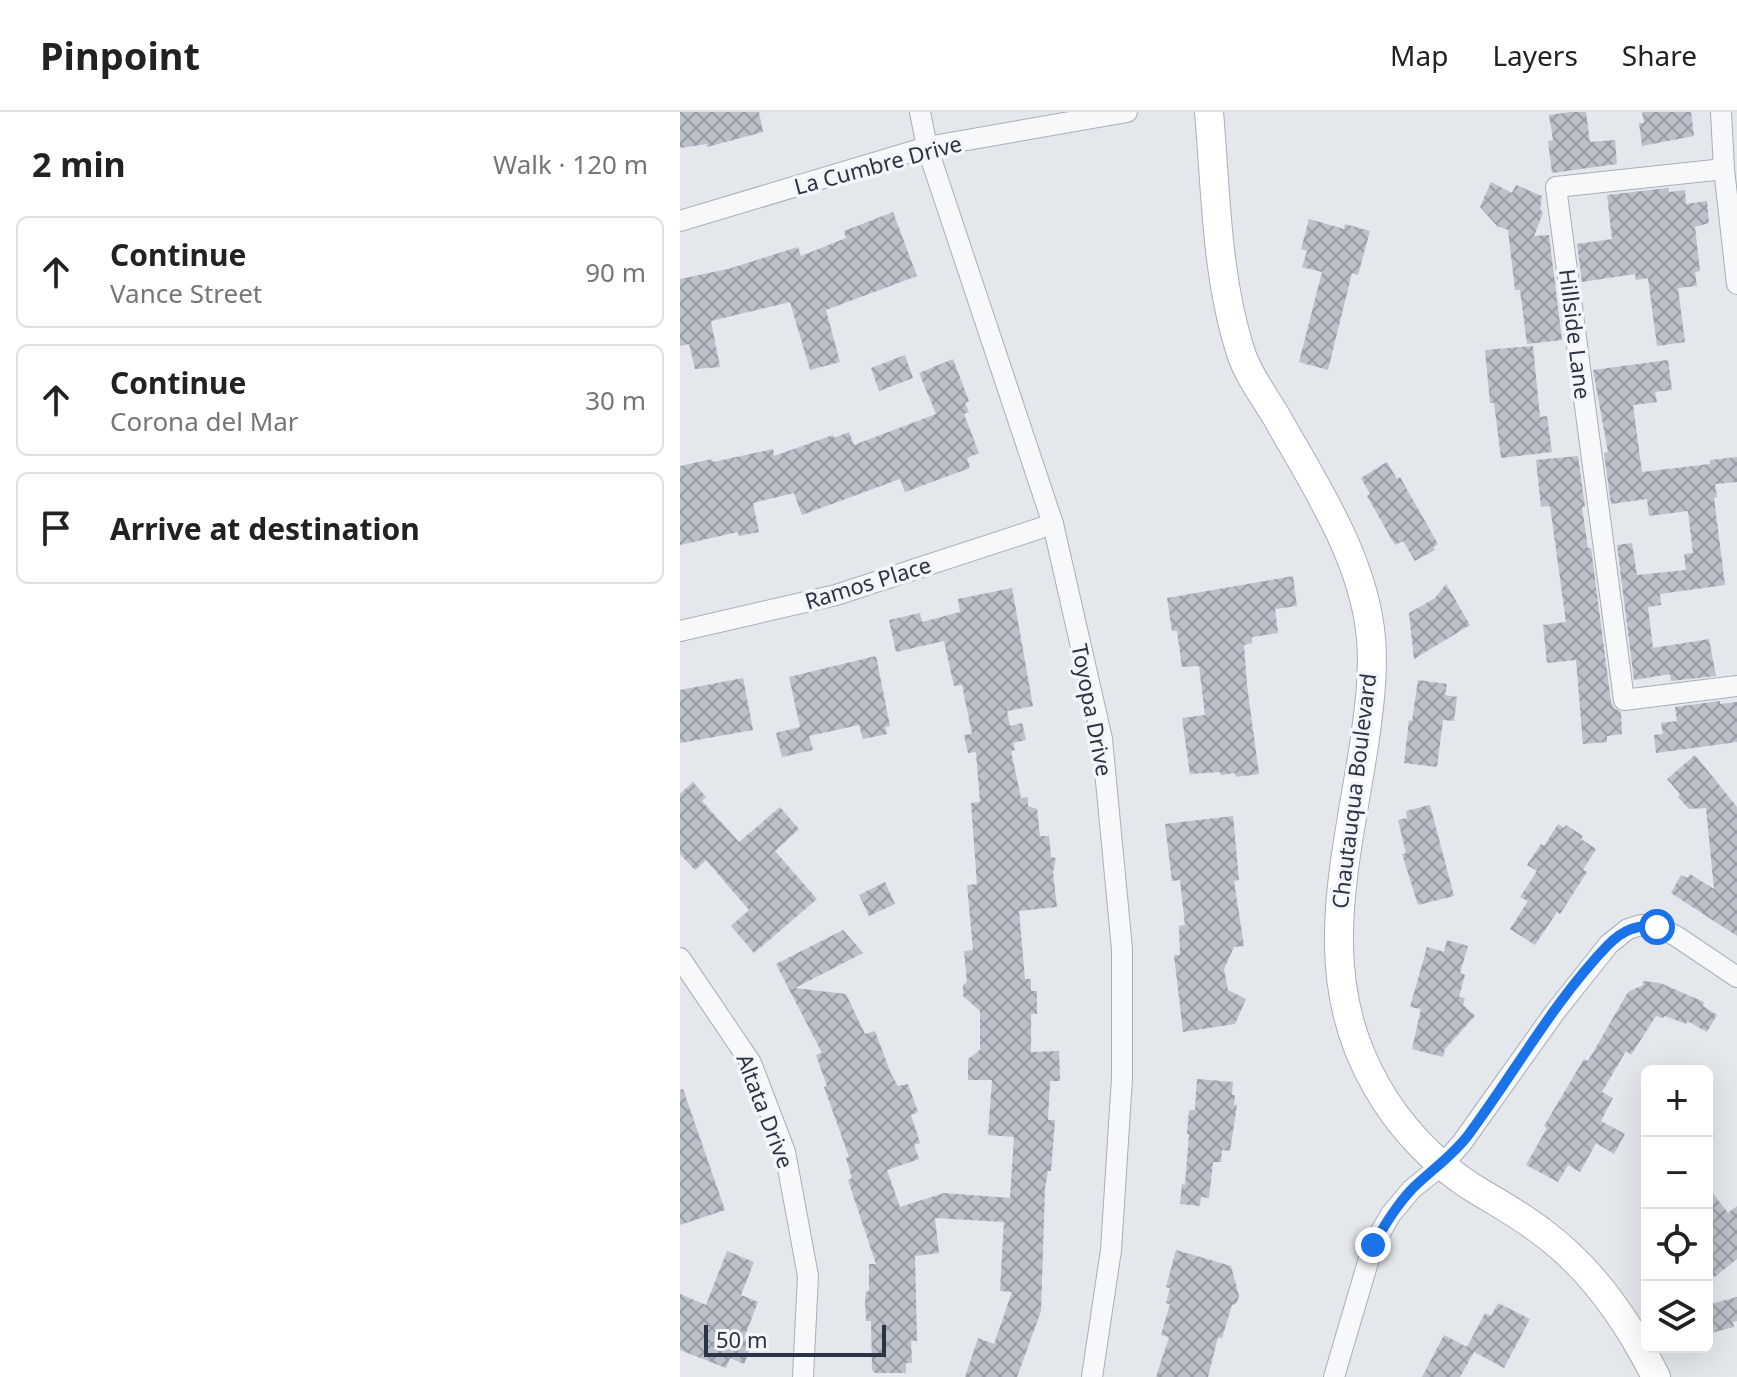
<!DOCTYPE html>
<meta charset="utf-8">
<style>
body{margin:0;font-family:"Noto Sans",sans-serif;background:#f2f2f2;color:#222}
.controls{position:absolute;right:24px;bottom:24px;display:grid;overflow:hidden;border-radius:12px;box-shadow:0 8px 32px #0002}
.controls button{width:72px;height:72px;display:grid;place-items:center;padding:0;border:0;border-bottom:2px solid #e0e0e0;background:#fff;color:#222;font:40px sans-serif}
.scale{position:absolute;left:24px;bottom:20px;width:182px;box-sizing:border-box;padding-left:8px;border:4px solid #2b3445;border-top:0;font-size:22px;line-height:28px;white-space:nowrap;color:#2b3445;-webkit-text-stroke:6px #f4f6f9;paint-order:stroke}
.stop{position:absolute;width:24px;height:24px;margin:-18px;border:6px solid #1a73e8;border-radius:50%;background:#fff}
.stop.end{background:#1a73e8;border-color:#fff;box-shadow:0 2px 8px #0008}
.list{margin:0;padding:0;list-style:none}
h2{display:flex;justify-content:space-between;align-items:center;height:104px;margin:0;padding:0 32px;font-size:34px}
h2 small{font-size:26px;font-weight:400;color:#767676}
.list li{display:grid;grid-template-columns:52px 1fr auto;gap:24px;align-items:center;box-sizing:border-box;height:112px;margin:0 16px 16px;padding:0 16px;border:2px solid #e0e0e0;border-radius:12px}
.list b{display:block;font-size:30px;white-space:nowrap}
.list p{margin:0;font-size:26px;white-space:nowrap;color:#767676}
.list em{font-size:26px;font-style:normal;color:#767676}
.icon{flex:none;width:44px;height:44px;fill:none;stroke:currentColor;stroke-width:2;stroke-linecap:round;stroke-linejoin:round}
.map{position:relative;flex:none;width:1057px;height:1265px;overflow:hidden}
header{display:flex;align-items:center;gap:48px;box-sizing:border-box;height:112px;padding:0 40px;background:#fff;border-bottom:2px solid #e0e0e0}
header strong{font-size:38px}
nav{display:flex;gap:44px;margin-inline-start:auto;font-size:28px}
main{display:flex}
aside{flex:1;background:#fff}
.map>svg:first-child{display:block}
.building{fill:url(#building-cross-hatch)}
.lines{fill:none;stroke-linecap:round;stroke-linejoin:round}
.street-casing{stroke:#a9aeb7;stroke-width:22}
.secondary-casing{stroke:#a9aeb7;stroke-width:30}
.street{stroke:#f7f8fa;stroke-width:20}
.secondary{stroke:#fff;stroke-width:28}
.route{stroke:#1a73e8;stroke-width:10}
.labels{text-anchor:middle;stroke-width:7;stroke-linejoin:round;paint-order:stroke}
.street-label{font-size:22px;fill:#2b3445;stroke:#f4f6f9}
</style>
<header>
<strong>Pinpoint</strong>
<nav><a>Map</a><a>Layers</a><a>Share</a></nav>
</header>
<main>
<aside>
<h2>2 min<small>Walk · 120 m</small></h2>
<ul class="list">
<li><svg class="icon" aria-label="ahead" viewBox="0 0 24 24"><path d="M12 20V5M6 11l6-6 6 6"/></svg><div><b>Continue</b><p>Vance Street</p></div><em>90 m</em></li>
<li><svg class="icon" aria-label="ahead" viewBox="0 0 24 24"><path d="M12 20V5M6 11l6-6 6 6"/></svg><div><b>Continue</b><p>Corona del Mar</p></div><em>30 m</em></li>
<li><svg class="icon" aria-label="arrive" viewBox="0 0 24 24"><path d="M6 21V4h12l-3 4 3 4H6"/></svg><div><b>Arrive at destination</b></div></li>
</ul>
</aside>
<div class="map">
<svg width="1057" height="1265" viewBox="0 0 1057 1265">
<defs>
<pattern id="building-cross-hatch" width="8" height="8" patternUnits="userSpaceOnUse" patternTransform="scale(2)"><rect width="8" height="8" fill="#bbc0ca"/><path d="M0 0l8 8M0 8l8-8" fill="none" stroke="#989da6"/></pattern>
</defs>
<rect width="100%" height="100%" fill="#e4e7ec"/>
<g class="building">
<polygon points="0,0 79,0 83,20 27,35 27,32 0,36"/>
<polygon points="890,0 906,0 910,30 935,28 937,52 872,61 868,29 873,28 869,3"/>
<polygon points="962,0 1011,0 1014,24 962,34 959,11 964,11"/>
<polygon points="811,70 832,81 836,73 862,84 860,97 863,101 854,124 869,123 882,228 847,232 840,178 835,178 828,118 817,114 800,95"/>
<polygon points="988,76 989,80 1005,78 1006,92 1027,89 1029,111 1015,115 1020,159 1015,160 1017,174 998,176 1005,230 977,234 968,166 956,168 955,162 902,170 897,132 932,127 927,83"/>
<polygon points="213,100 237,164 146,198 160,250 130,258 110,190 31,209 40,255 15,257 9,232 0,234 0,167 48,157 118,135 121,144 166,126 164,119"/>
<polygon points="629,107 664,117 665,112 690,119 678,163 672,161 648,258 619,250 642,160 622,155 627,139 621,137"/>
<polygon points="853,234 860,305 867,304 872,340 821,346 814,291 810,291 805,238"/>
<polygon points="225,243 233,266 199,279 191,256"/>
<polygon points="273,247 289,289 285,291 289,300 284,302 299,341 287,346 290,356 225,380 220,367 122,403 114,381 73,391 79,420 59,424 58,420 0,433 0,354 32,347 33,350 93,337 94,344 153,323 154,326 169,320 174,333 256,302 239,261"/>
<polygon points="988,248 992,278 975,280 977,290 953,293 962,360 1030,352 1030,348 1057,345 1057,370 1035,372 1037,385 1034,386 1045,473 980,482 981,493 968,495 973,536 1029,527 1036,564 991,569 990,562 954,568 937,433 952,431 957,463 1006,458 1004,442 1013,441 1008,399 969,404 967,387 931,392 924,341 928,340 913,258"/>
<polygon points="898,344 905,395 902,395 908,436 911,436 931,590 934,596 941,600 942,622 927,624 927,630 903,632 896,548 867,551 863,513 886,510 870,394 861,395 856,348"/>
<polygon points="707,350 717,367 720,365 758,432 753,435 755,438 735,449 723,429 715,433 687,384 690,382 681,366"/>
<polygon points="613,464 617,494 595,497 598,521 572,525 572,531 564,533 567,573 579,662 556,665 555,661 541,663 540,660 510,662 502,606 525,603 519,554 502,555 497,519 492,519 487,486"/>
<polygon points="766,472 790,513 734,547 729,501 755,486"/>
<polygon points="332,476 353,594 327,599 330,614 342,611 346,628 333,631 335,638 331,639 341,686 348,685 348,694 357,697 360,724 369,724 371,745 376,746 373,760 377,795 339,799 345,867 351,867 351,879 357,879 357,902 351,902 351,940 379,939 380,969 370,969 368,1008 375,1008 371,1059 368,1059 365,1076 361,1199 337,1265 285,1265 298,1226 314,1232 332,1180 320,1179 324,1110 255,1106 259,1141 235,1144 237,1229 231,1229 232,1251 226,1251 226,1261 195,1261 192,1258 191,1209 186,1209 185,1187 186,1180 189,1179 189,1152 196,1152 168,1068 172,1066 166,1046 169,1045 144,975 147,974 136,943 142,941 96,852 163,818 183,841 115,876 166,882 185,922 195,919 211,962 218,974 228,972 238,1000 231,1003 240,1031 234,1033 239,1047 207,1058 220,1095 264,1081 330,1086 334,1025 308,1023 312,968 288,968 288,947 300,938 300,899 283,884 283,873 287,870 284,839 293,838 287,773 297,772 291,691 300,690 296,640 288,641 284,623 292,622 282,573 274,574 264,529 216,540 209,508 240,501 242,510 280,500 278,487"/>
<polygon points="196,544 210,614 205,615 207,622 183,627 179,613 129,624 133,638 102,645 96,621 120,615 109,565"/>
<polygon points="63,566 73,618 0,631 0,578"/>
<polygon points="738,568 767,572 765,583 777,585 774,609 763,608 757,655 724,651 729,608 732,609"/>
<polygon points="1040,589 1040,592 1057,590 1057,630 976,641 974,623 983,622 981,611 997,609 995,595"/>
<polygon points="1015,643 1057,695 1057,824 991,781 1001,763 1007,766 1010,762 1034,777 1026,696 1009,697 998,685 1000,682 987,667"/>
<polygon points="13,670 26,685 22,689 59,730 100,695 119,717 95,739 137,787 74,841 51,814 69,798 26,748 15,758 0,742 0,682"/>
<polygon points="750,693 774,784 738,793 722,742 726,741 718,708 727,706 726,699"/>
<polygon points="553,704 559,768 554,769 564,834 554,835 544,857 548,878 566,887 555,912 503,920 494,843 500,843 499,814 505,813 500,768 492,769 485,712"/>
<polygon points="878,712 884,716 886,713 903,724 901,727 916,737 903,758 907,760 880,802 877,800 855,833 830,817 848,789 840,785 857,759 847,753 861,732 864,734"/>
<polygon points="205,770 215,792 189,804 179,783"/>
<polygon points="767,828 788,834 780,861 785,863 779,885 785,886 783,893 795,904 765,937 763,945 732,937 741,897 730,895 747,835 764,840"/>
<polygon points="963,869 980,871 1024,890 1023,894 1037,903 1027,920 1007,909 1006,912 985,904 982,906 976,904 951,943 946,939 922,980 933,986 921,1009 945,1022 934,1042 916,1031 900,1060 888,1053 878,1070 846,1053 867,1016 864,1014 904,947 908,949 948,880 963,873"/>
<polygon points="517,967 553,970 552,983 555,983 554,993 557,993 550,1039 542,1038 541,1050 533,1050 529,1086 521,1085 520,1094 500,1092 502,1072 505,1073 509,1022 507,1022 509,998 515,998"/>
<polygon points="3,977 45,1098 0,1113 0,978"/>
<polygon points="1027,1074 1048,1101 1057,1094 1057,1147 1027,1171"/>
<polygon points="496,1138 551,1154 559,1184 557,1191 552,1193 542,1226 538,1225 528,1265 476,1265 489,1225 481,1223 490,1192 486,1191 490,1176 486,1175"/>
<polygon points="47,1139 74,1150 61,1183 78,1190 64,1226 73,1230 64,1252 50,1246 46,1256 0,1238 0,1182 26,1193"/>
<polygon points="1057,1185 1057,1209 1053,1210 1054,1215 1027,1222 1027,1193"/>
<polygon points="818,1191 850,1207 824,1256 794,1240 780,1265 742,1265 764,1223 787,1235 805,1201 811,1204"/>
</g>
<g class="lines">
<g class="street-casing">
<g id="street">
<polyline points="240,0 247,35 373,412 422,627 442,837 442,966 431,1138 412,1265"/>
<polyline points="1041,0 1044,57 1057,172"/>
<polyline points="1044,57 876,75 944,588 1057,574"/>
<polyline points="0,109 247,35 447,0"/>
<polyline points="0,519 156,483 373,412"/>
<polyline points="0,846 71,951 105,1040 128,1164 123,1265"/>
<polyline points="654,1265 693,1133 711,1102 732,1077 762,1053 781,1032 875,900 929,832 948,817 961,813 977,815 996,824 1057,865"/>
</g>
</g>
<g class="secondary-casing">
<path id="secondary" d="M529,0c7,80 7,164 32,241 7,22 23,43 35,63 38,68 88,142 95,222 3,36 -2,72 -7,107 -18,119 -52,231 13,342 22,39 55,74 93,99 24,15 49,28 72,46 49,36 87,91 114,145"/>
</g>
<use href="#street" class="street"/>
<use href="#secondary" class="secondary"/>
</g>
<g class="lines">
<path class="route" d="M693,1133c12,-20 23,-39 39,-56 19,-19 41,-33 57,-55 46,-62 85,-133 139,-189 15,-15 29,-21 49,-18"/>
</g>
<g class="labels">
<g class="street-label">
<text transform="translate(198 53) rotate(-15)" y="8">La Cumbre Drive</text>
<text transform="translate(895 222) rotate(83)" y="8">Hillside Lane</text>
<text transform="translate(188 471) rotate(-17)" y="8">Ramos Place</text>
<text transform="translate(412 598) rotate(79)" y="8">Toyopa Drive</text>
<text transform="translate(674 679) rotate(-83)" y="8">Chautauqua Boulevard</text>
<text transform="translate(85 999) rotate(69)" y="8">Altata Drive</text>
</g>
</g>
</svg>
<div class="controls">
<button>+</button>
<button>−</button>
<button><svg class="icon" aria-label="locate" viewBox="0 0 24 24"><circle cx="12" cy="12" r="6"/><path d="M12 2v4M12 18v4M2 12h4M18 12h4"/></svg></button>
<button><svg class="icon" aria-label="layers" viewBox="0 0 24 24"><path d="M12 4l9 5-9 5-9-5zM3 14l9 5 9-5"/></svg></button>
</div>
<div class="scale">50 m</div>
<div class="stop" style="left:977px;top:815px"></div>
<div class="stop end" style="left:693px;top:1133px"></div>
</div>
</main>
